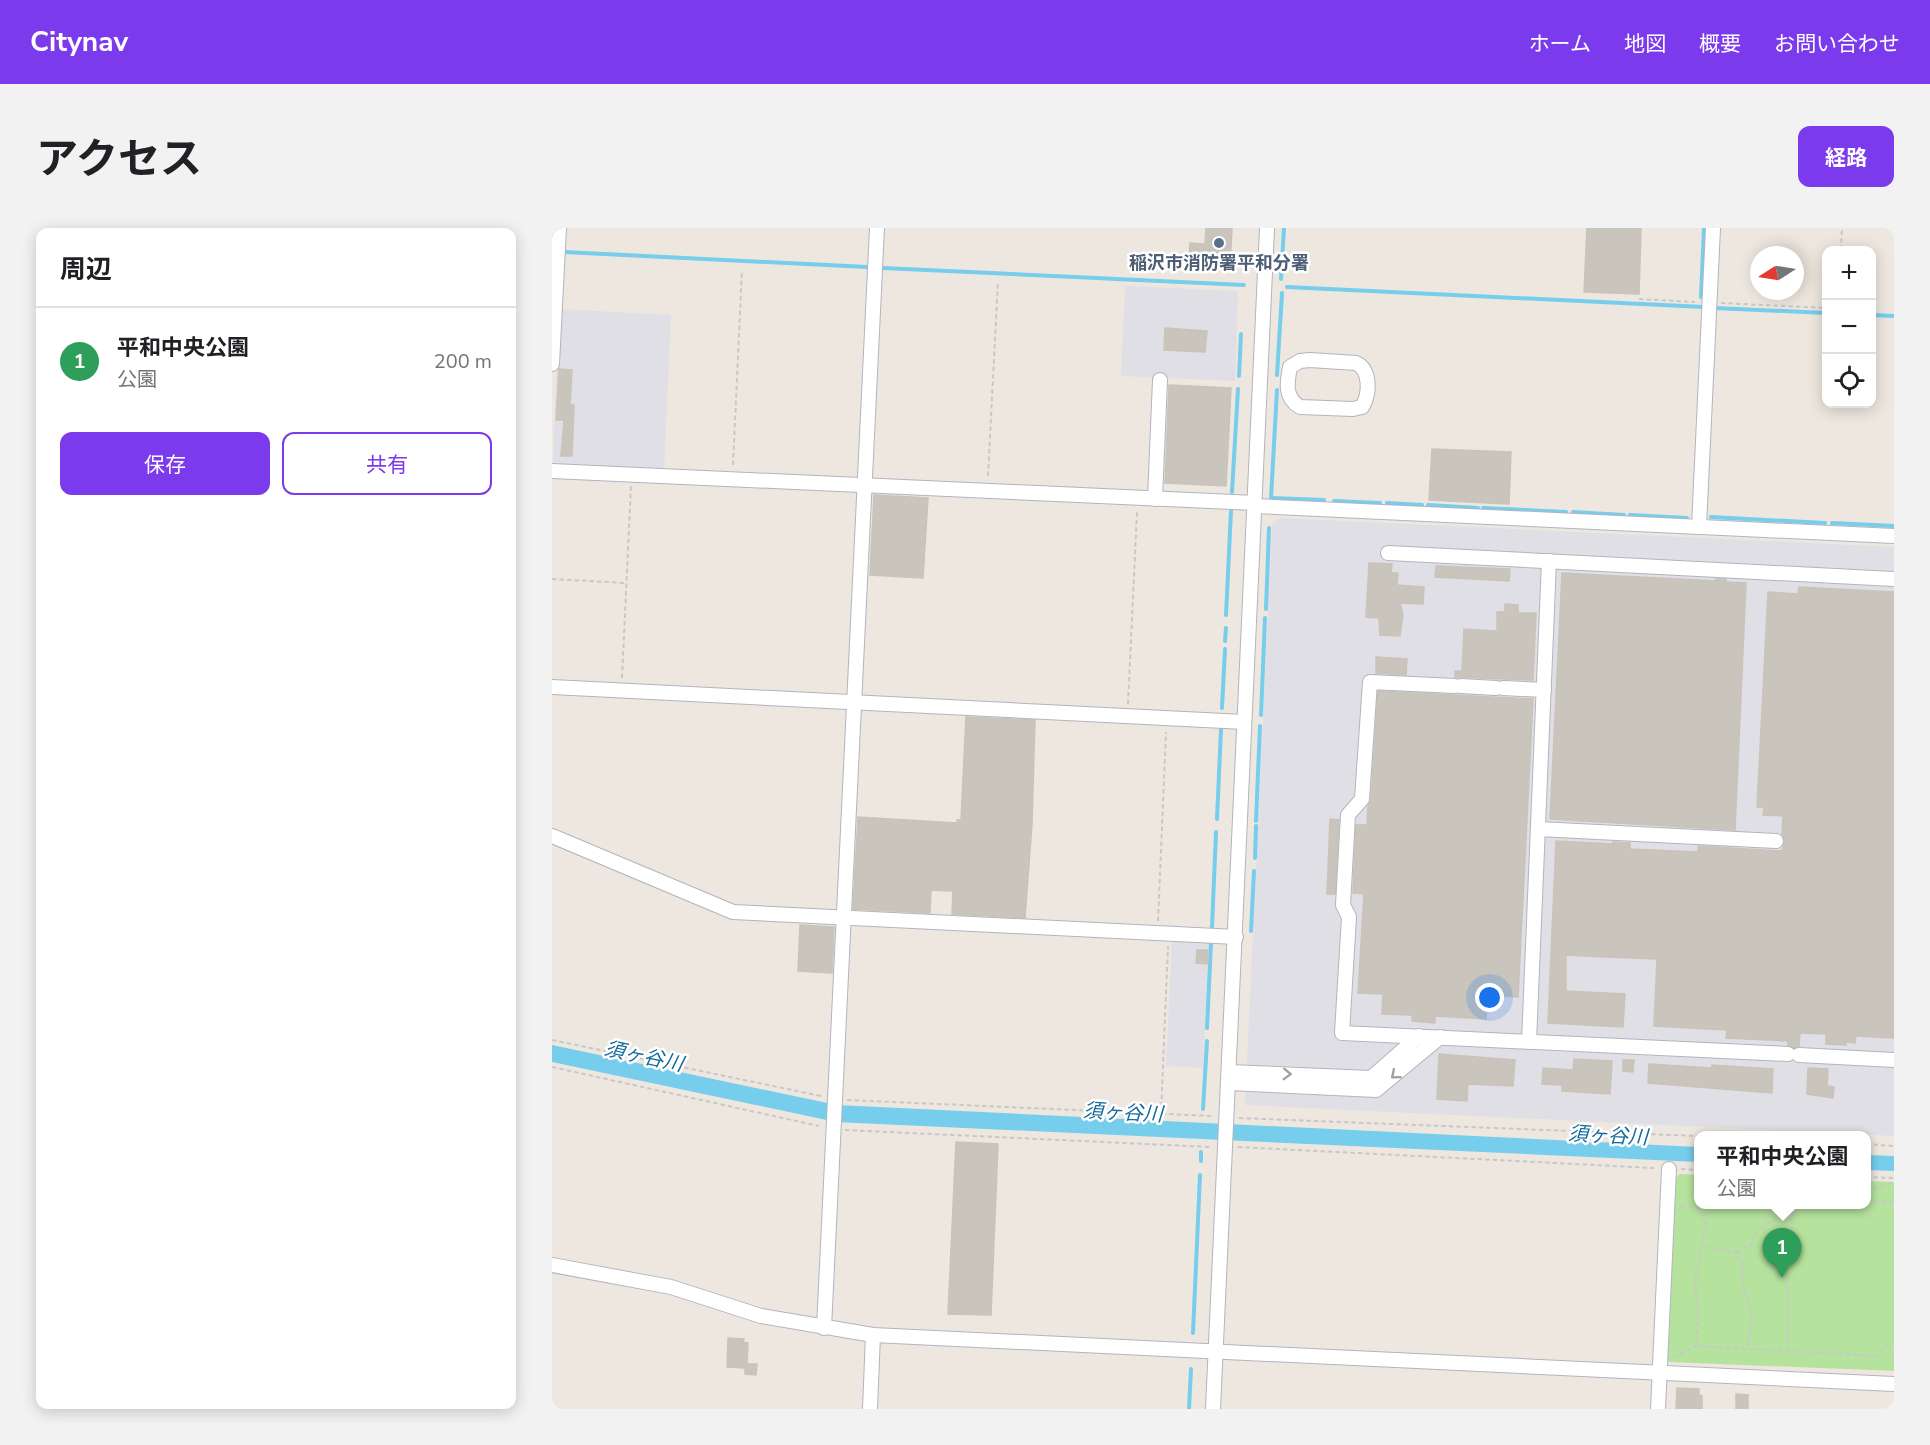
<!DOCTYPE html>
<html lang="ja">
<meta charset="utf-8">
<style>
body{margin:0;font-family:"Nunito Sans","Noto Sans JP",sans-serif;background:#f2f2f2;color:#202124}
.controls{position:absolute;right:18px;top:18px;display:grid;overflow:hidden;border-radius:12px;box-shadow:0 3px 15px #0003}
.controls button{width:54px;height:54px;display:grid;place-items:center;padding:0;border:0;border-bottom:2px solid #e0e0e0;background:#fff;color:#202124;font:30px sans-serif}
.compass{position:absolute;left:1198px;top:18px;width:54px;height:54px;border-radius:50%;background:#fff;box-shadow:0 3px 15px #0003;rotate:258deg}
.you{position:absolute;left:938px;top:770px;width:21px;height:21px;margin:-15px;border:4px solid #fff;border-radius:50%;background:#1a73e8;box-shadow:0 0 0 9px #1a73e833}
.badge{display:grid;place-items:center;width:39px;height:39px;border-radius:50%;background:#7c3aed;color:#fff;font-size:20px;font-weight:700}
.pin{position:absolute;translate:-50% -50px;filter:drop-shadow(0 2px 3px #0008)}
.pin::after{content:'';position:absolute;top:32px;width:21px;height:18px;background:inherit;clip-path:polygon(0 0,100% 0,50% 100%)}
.popup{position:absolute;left:1142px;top:903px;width:177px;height:78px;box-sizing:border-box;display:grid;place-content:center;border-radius:12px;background:#fff;filter:drop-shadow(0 2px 4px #0005);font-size:20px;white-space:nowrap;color:#757577}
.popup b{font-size:22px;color:#202124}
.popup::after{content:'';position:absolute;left:50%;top:100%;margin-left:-12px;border:12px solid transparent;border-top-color:#fff}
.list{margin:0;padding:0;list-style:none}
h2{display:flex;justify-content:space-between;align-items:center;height:78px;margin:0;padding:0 24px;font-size:26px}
h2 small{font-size:20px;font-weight:400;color:#757577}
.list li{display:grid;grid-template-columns:39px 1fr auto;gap:18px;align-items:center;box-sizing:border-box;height:108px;padding:0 24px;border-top:2px solid #e0e0e0}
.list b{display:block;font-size:22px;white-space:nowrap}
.list p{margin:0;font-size:20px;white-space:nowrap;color:#757577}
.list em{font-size:20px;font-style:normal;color:#757577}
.actions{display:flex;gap:12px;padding:18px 24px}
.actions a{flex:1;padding:14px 0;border:2px solid #7c3aed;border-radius:12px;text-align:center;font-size:21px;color:#7c3aed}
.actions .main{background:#7c3aed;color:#fff}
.icon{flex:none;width:33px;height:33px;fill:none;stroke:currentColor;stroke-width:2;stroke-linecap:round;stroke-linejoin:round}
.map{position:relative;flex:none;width:1342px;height:1181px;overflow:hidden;border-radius:12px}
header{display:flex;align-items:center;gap:36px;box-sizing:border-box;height:84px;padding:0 30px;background:#7c3aed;color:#fff}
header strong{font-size:28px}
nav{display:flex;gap:33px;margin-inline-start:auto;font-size:21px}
.intro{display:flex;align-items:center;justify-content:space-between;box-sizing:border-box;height:144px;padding:0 36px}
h1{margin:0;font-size:42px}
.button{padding:15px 27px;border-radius:12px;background:#7c3aed;color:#fff;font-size:21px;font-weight:700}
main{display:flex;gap:36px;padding:0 36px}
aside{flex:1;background:#fff;border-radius:12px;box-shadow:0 3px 15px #0003}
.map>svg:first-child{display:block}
.industrial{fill:#e1dfe6}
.green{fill:#b5e29d}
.water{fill:#76cdec}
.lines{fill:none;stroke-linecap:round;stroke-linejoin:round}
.stream{stroke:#76cdec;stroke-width:4}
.building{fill:#c9c5bd;stroke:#c9c3b9;stroke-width:1.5}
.minor-casing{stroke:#b2b5bf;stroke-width:16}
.path{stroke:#c8c8c8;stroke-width:2;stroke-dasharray:4.5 3;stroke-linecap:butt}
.minor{stroke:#fff;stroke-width:14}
.oneway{stroke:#a0a0a0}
.service-dot{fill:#5c6f8a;stroke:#fff;stroke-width:2}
.labels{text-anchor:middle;stroke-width:5;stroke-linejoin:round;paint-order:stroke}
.service-label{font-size:18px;font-weight:bold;fill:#4e5e75;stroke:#fff}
.water-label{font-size:20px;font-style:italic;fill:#116c9c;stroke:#fff}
</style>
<header>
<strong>Citynav</strong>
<nav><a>ホーム</a><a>地図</a><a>概要</a><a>お問い合わせ</a></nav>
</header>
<div class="intro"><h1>アクセス</h1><a class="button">経路</a></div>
<main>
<aside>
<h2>周辺<small></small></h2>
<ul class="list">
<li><span class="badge" style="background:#2e9e5b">1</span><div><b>平和中央公園</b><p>公園</p></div><em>200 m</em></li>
</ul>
<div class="actions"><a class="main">保存</a><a>共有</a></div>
</aside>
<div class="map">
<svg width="1342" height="1181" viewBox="0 0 1342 1181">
<rect width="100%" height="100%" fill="#ede7df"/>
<g class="industrial">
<polygon points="573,58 686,63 683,153 569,148"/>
<polygon points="6,81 119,87 112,243 1,238"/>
<polygon points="728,290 1342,319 1342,908 693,877 720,297"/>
<polygon points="620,710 657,712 651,840 614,838"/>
</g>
<polygon class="green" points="1128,946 1146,947 1146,976 1314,976 1314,953 1342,954 1342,1143 1117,1134 1114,1130 1123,950"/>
<g class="water">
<polygon points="0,817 285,877 1146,919 1146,934 284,894 0,834"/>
<polygon points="1314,927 1342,928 1342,943 1314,942"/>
</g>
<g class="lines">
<g class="stream">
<polyline points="12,24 315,39"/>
<polyline points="331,40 692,57"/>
<polyline points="729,51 732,0"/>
<polyline points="735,59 1152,79"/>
<polyline points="1149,69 1152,0"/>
<polyline points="1163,80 1274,85"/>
<polyline points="1320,87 1342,88"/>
<polyline points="725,147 730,65"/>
<polyline points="687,148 689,106"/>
<polyline points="725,162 719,270 772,272"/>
<polyline points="680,264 686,161"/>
<polyline points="782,273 828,275"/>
<polyline points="835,275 870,277"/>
<polyline points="876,277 926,280"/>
<polyline points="931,280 1014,284"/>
<polyline points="1021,284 1072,287"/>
<polyline points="1078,287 1135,290"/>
<polyline points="1159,289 1273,295"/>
<polyline points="1280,295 1342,298"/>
<polyline points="714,381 717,300"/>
<polyline points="674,387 679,283"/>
<polyline points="673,413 674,400"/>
<polyline points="670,480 673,421"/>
<polyline points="709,487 713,390"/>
<polyline points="665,591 669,501"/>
<polyline points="704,593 708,498"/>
<polyline points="703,630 704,598"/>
<polyline points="660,699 664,604"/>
<polyline points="699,703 702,643"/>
<polyline points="655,800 659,715"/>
<polyline points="651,881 655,813"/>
<polyline points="649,933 649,924"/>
<polyline points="641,1105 648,947"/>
<polyline points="637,1181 639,1141"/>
</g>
</g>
<g class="building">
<polygon points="654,0 680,0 678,37 637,36 638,15 653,16"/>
<polygon points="1035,0 1089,0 1087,66 1032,64"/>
<polygon points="613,100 655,103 653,124 612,122"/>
<polygon points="7,141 20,142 18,177 22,177 20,228 9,228 12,192 4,192"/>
<polygon points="617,157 679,160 674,258 613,255"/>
<polygon points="880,221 959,224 957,276 877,272"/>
<polygon points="322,267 376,270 371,350 318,347"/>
<polygon points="817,335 840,336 839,345 846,345 845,357 872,359 871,376 848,375 851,387 848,408 828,407 827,390 814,389"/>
<polygon points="884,338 958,341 957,353 883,349"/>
<polygon points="1010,345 1164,353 1164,351 1174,351 1174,354 1194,355 1183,602 998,591"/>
<polygon points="1247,359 1342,364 1342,810 1304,808 1303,815 1294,814 1294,817 1274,816 1274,806 1248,805 1247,818 1242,820 1236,817 1236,813 1174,810 1175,802 1102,798 1105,731 1053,729 1014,727 1014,763 1073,766 1071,799 996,795 1004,613 1061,616 1061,614 1078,615 1078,621 1146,624 1146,618 1230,623 1233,613 1230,607 1231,588 1211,587 1212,579 1205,579 1216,364 1246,366"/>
<polygon points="953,376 966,377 966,385 984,385 981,452 903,449 903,443 910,443 912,401 945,403 945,384 953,384"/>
<polygon points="824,429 855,431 854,447 824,445"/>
<polygon points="826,463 981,471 966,769 936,767 934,791 883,788 883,795 860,793 860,787 830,786 831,766 806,765 812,666 801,665 804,597 815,597 816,578 819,572"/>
<polygon points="414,489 483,492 480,596 473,690 400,686 401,663 379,662 378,685 301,681 306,589 405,595 405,592 409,592"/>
<polygon points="778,591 787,592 783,666 775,666"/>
<polygon points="248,697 282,699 280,745 246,743"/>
<polygon points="645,722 656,722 656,736 644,735"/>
<polygon points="887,826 963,832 961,858 916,856 915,873 885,871"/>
<polygon points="1022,831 1060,833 1058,866 1010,863 1010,857 990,856 991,840 1021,842"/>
<polygon points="1071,832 1082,832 1081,844 1071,843"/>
<polygon points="1097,836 1159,840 1160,837 1221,841 1220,865 1096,855"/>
<polygon points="1256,840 1276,841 1275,858 1282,859 1281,870 1255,866"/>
<polygon points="404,914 446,916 439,1087 396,1086"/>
<polygon points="176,1110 192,1111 191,1114 196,1115 195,1136 205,1136 204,1147 193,1146 193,1140 175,1139"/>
<polygon points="1125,1160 1147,1161 1147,1167 1150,1168 1150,1181 1124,1181"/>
<polygon points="1184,1166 1196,1167 1196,1181 1184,1181"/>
</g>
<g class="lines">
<g class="minor-casing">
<g id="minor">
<path d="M758,132l46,3c15,7 14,31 6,44l-9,2 -53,-2c-16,-10 -13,-24 -10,-40l10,-6z"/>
<polyline points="0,136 7,0"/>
<polyline points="0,243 703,275"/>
<polyline points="603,271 608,152"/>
<polyline points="703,278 1342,308"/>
<polyline points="1147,299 1161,0"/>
<polyline points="836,325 1342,351"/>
<polyline points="903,458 818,454 810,571 796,587 791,677 797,689 790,805 1236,826"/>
<polyline points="909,458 944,460"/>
<polyline points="0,459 692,494"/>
<polyline points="951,460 992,462"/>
<polyline points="986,601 1224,613"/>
<polyline points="0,608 181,684 684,709"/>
<polyline points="977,814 997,333"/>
<polyline points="1247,827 1342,832"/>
<polyline points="677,844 819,850 867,808"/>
<polyline points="676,855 824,862 888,809"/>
<polyline points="0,1037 119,1059 209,1088 321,1107 1342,1156"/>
<polyline points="272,1100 325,0"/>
<polyline points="318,1181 321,1107"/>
<path d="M661,1181c18,-394 36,-787 54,-1181"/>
<polyline points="1106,1181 1117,941"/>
</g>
</g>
<g class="path">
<polyline points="1289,22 1290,0"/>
<polyline points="1087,71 1143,74"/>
<polyline points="1169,75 1274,80"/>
<polyline points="181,237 190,42"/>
<polyline points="436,248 446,53"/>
<polyline points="0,351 74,355"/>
<polyline points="70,450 79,258"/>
<polyline points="576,476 585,284"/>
<polyline points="606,693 614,504"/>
<polyline points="0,812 269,868"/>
<polyline points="0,839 267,898"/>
<polyline points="295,872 661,888"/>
<polyline points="609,886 616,718"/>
<polyline points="687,890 1146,908"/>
<polyline points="293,902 659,919"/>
<polyline points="1314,916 1342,918"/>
<polyline points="686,919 1102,940"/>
<polyline points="1129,941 1146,942"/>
<polyline points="1314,949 1342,950"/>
<polyline points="1314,964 1342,954"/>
<polyline points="1314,973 1342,974"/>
<path d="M1152,1019l34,6v6l5,4c-5,27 6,30 8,52 0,11 -2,23 -3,34"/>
<path d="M1186,1025l5,-6 7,1c8,-24 17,-28 42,-29"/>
<path d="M1144,1118l182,10c4,-7 8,-10 16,-10"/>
<polyline points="1234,1123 1237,1086 1234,1042 1242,976"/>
<polyline points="1121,1129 1144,1118 1146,1088 1143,1053 1151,1009 1155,1000 1151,987 1145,980 1127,978"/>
</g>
<use href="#minor" class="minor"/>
</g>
<defs><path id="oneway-chevron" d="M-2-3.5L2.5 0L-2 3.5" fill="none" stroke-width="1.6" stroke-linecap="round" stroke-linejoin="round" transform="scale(1.5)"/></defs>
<g class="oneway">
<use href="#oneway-chevron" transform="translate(735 846) rotate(2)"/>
<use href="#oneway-chevron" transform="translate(843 847) rotate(140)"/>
</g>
<circle class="service-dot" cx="667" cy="15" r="6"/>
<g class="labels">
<g class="service-label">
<text x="667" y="41">稲沢市消防署平和分署</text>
</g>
<g class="water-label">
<text transform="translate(92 828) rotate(12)" y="7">須ヶ谷川</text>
<text transform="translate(571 884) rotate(3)" y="7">須ヶ谷川</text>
<text transform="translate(1056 907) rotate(3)" y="7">須ヶ谷川</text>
</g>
</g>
</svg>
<div class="controls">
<button>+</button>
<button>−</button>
<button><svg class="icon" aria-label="locate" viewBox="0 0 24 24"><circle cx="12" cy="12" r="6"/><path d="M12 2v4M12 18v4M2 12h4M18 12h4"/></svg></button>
</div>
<svg class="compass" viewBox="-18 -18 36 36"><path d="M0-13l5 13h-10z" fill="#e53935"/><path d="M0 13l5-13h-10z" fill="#757577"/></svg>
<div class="you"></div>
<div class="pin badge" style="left:1230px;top:1050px;background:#2e9e5b">1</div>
<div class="popup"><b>平和中央公園</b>公園</div>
</div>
</main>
